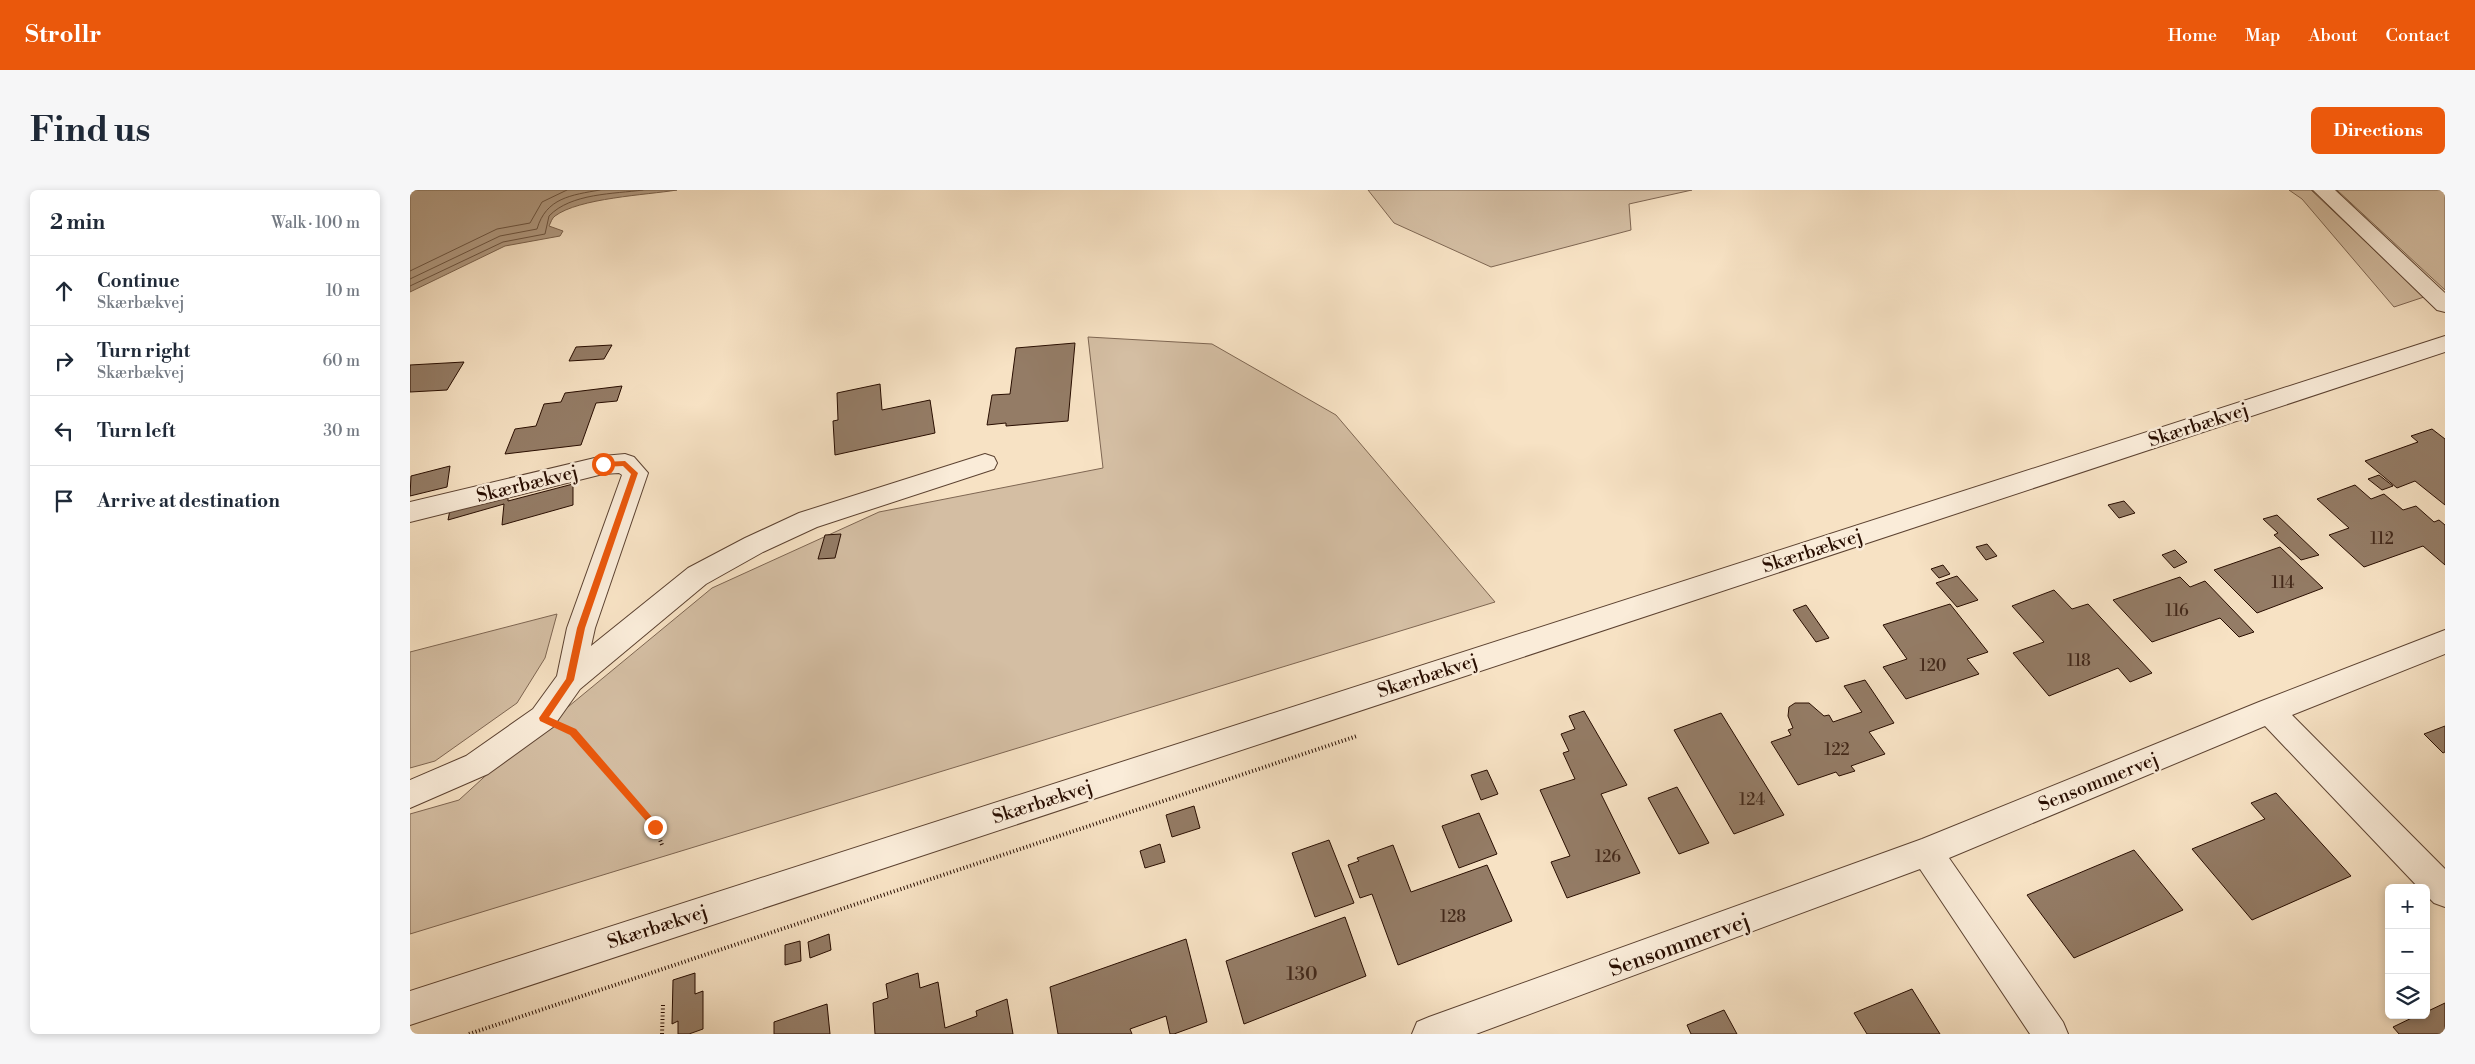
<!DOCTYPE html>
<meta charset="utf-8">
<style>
body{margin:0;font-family:"Libre Bodoni",serif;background:#f6f6f7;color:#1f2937}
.controls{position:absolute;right:15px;bottom:15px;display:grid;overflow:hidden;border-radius:8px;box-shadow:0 2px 8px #0003}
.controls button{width:45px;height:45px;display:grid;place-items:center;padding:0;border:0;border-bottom:1px solid #e0e1e3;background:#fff;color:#1f2937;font:25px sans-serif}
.stop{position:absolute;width:15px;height:15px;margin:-11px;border:4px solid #ea580c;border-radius:50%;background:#fff}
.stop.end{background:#ea580c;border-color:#fff;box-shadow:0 1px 5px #0008}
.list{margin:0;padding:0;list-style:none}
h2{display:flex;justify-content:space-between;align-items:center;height:65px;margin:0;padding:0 20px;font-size:21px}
h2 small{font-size:16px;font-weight:400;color:#747a83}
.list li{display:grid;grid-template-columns:32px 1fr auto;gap:15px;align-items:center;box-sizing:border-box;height:70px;padding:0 20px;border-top:1px solid #e0e1e3}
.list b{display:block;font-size:19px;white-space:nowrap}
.list p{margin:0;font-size:16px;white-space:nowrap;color:#747a83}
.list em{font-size:16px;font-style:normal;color:#747a83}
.icon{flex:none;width:28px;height:28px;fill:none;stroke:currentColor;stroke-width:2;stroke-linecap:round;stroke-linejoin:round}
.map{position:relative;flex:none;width:2035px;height:844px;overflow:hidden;border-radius:8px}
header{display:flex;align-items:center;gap:30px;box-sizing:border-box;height:70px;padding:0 25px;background:#ea580c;color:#fff}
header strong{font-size:24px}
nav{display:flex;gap:28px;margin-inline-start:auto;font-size:18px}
.intro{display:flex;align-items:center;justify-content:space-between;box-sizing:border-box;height:120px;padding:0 30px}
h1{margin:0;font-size:35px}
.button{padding:12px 22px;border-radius:8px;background:#ea580c;color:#fff;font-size:18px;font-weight:700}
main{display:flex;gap:30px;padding:0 30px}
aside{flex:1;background:#fff;border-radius:8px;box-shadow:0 2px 8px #0003}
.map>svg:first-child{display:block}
.green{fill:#d4bea3;stroke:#7e6652}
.water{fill:#b19a81;stroke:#7a624d}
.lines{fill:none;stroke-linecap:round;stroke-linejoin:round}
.shore{stroke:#6c5440;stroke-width:1}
.building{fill:#947c66;stroke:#280d00}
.minor-casing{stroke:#5c4231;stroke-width:2}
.path{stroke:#280d00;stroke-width:4;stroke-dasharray:1 2.5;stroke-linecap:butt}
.minor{fill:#faecd9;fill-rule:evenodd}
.route{fill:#ea580c}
.labels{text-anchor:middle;stroke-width:5;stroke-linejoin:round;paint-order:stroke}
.number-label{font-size:16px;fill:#43291a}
.street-label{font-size:19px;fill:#280d00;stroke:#faecd9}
.near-number-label{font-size:19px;fill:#43291a}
.near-street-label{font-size:22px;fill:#280d00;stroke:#faecd9}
</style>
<header>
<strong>Strollr</strong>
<nav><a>Home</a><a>Map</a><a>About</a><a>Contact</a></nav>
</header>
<div class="intro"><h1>Find us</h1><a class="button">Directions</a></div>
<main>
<aside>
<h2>2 min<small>Walk · 100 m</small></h2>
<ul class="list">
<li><svg class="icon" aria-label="ahead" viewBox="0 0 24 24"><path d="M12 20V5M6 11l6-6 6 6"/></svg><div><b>Continue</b><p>Skærbækvej</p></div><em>10 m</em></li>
<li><svg class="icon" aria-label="right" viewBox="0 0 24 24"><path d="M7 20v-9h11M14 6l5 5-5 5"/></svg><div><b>Turn right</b><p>Skærbækvej</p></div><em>60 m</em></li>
<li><svg class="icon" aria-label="left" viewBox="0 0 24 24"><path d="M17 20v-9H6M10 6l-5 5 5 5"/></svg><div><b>Turn left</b></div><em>30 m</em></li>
<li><svg class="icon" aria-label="arrive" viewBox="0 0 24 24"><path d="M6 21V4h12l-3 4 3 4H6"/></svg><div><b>Arrive at destination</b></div></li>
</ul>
</aside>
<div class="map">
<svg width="2035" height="844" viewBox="0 0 2035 844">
<rect width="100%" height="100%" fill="#f7e2c4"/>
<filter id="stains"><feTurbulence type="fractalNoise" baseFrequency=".004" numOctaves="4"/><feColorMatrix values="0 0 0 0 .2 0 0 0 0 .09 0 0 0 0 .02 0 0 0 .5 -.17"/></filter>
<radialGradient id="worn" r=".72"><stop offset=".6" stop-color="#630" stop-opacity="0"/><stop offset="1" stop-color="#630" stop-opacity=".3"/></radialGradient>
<g class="green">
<polygon points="958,0 1282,0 1219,14 1221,40 1081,77 984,33"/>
<polygon points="1879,0 1901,0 2014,107 1984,117 1892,9"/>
<polygon points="1927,0 2035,0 2035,100"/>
<polygon points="678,147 802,154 926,225 1085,412 0,744 0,624 49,610 84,578 302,398 469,322 693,278"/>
<polygon points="147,424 135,468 107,513 25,571 0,578 0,462"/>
</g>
<path class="water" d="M0,0h267c-31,5 -98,8 -122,26 -3,2 -4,6 -6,10l14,5 -3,5 -55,10 -95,46z"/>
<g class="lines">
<g class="shore">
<polyline points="0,81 87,39 120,33 132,12 157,0"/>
<path d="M0,89l90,-43 37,-7c9,-31 34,-34 63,-39"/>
<path d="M0,96l93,-44 42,-8 4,-18c22,-23 65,-22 94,-26"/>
</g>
</g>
<g class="building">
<polygon points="665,153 658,231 596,236 596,233 577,235 582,205 600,204 606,158"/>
<polygon points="202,155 194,169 159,171 166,157"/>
<polygon points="54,172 37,200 0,202 0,175"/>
<polygon points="470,194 472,220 520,210 525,243 425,265 423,231 428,230 427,203"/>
<polygon points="212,196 207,211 186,213 171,255 95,264 105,239 126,236 134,214 151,212 155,203"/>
<polygon points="2022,239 2035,249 2035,315 2005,291 1987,298 1955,271 2008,252 2001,246"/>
<polygon points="40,276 37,297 0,306 1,286"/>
<polygon points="1969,285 1983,296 1972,300 1958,289"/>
<polygon points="163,294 163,315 92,335 94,314 38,330 40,320 98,305 98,311"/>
<polygon points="1945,295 1961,309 1974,304 1993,320 2006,316 2024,332 2029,330 2035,335 2035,375 2013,356 1954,377 1919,345 1939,338 1907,309"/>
<polygon points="1714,311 1725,323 1709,328 1698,315"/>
<polygon points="1867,325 1909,365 1891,370 1864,345 1868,343 1853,329"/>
<polygon points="431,344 425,368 408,369 415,345"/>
<polygon points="1577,354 1587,366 1576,370 1566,357"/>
<polygon points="1870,357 1913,398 1847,423 1804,380"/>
<polygon points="1765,360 1777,372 1764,378 1752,365"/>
<polygon points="1533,375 1540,384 1529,388 1521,379"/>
<polygon points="1547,386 1568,410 1547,417 1526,393"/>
<polygon points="1770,387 1780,397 1795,391 1844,442 1829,447 1810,428 1742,452 1703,410"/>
<polygon points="1644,400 1662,419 1678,414 1742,483 1720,492 1708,478 1639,506 1603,463 1634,452 1602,416"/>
<polygon points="1540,414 1578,462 1557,469 1569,484 1496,509 1473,477 1497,469 1473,435"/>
<polygon points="1396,415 1419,448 1406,452 1383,420"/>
<polygon points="1455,490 1484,533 1459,542 1475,564 1441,576 1445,581 1429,586 1426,582 1388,595 1361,552 1381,545 1378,540 1383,538 1378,526 1379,517 1385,513 1399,513 1414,526 1419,525 1423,532 1452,522 1434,496"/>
<polygon points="1174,521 1217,595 1191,604 1230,683 1157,708 1141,672 1160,666 1130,600 1165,589 1153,563 1159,561 1151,544 1165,539 1159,526"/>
<polygon points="1311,523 1374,625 1324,644 1264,540"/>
<polygon points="2035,536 2035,562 2033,563 2014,544"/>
<polygon points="1077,580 1088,604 1071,610 1061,585"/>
<polygon points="1267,597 1299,653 1269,664 1238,608"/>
<polygon points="1866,603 1941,686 1842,730 1782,659 1855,629 1841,613"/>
<polygon points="784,616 790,638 762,647 756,625"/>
<polygon points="1069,623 1087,664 1049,678 1032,636"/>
<polygon points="919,650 944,713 905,727 882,663"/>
<polygon points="750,654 755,672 735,678 730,661"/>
<polygon points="983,655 1001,702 1077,675 1102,731 988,775 962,704 950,708 938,675 949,671 947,668"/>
<polygon points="1724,660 1773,720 1664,768 1617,705"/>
<polygon points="935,727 956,786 834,834 816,771"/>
<polygon points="419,744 421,760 400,768 398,752"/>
<polygon points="776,749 797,832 764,844 760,844 756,826 720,839 722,844 648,844 640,797"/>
<polygon points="390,751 391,771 375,775 375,755"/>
<polygon points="285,783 285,804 293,801 293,839 279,844 268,844 268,831 262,834 263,790"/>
<polygon points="508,783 510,798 528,792 535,838 567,826 566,821 597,809 603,844 465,844 463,813 478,808 476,794"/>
<polygon points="1502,799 1530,844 1457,844 1444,823"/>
<polygon points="2035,813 2035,844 1989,844 1983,837 2008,825 2016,825 2016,822"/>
<polygon points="417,814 420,844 364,844 364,832"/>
<polygon points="1314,820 1327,844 1281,844 1277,835"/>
</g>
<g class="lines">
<g class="minor-casing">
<g id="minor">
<polygon points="1903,0 1925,0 2035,103 2035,122 2027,120"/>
<polygon points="2035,146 2035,162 0,835 0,801"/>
<polygon points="215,264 224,267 238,283 185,438 181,456 278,378 335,348 389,323 575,264 584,267 587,273 584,279 407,337 353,362 296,394 170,499 143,537 78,584 0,618 0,590 56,566 123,519 147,486 157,438 212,285 209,283 193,284 0,332 0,312 193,266"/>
<polygon points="2035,440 2035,464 1882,525 2035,679 2035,717 2024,713 2016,705 2016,698 2009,698 1855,536 1539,668 1653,832 1658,844 1620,844 1510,679 1066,844 1002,844 1007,832 1019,827 1512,649 1849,512"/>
</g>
</g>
<g class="path">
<polyline points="163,542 245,637 252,655"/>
<polyline points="59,844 947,546"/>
<polyline points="252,844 253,815"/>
</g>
<use href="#minor" class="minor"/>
</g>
<polygon class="route" points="215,271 228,283 175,438 164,490 139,527 166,539 248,634 248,640 245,641 160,545 130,531 129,528 156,489 167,438 221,284 213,276 193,277 189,274 193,272"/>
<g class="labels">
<g class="number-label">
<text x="1972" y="354">112</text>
<text x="1873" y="398">114</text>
<text x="1767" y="426">116</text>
<text x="1669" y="476">118</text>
<text x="1523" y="481">120</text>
<text x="1427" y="565">122</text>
<text x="1342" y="615">124</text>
<text x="1198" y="672">126</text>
<text x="1043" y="732">128</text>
</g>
<g class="street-label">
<text transform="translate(1788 234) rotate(-18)" y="7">Skærbækvej</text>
<text transform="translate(117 293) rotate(-14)" y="7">Skærbækvej</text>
<text transform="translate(1402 360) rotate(-18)" y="7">Skærbækvej</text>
<text transform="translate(1017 485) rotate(-18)" y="7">Skærbækvej</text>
<text transform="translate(1688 591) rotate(-22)" y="7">Sensommervej</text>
<text transform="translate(632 611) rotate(-18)" y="7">Skærbækvej</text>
<text transform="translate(247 736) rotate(-18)" y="7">Skærbækvej</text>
</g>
<g class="near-number-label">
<text x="892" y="790">130</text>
</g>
<g class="near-street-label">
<text transform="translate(1269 754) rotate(-20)" y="8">Sensommervej</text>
</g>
</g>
<rect width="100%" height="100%" filter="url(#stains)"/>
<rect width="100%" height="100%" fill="url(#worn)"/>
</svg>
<div class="controls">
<button>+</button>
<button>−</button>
<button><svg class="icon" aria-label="layers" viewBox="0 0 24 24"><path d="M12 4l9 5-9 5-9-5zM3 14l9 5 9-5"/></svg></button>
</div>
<div class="stop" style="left:193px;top:274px"></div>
<div class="stop end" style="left:245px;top:637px"></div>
</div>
</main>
